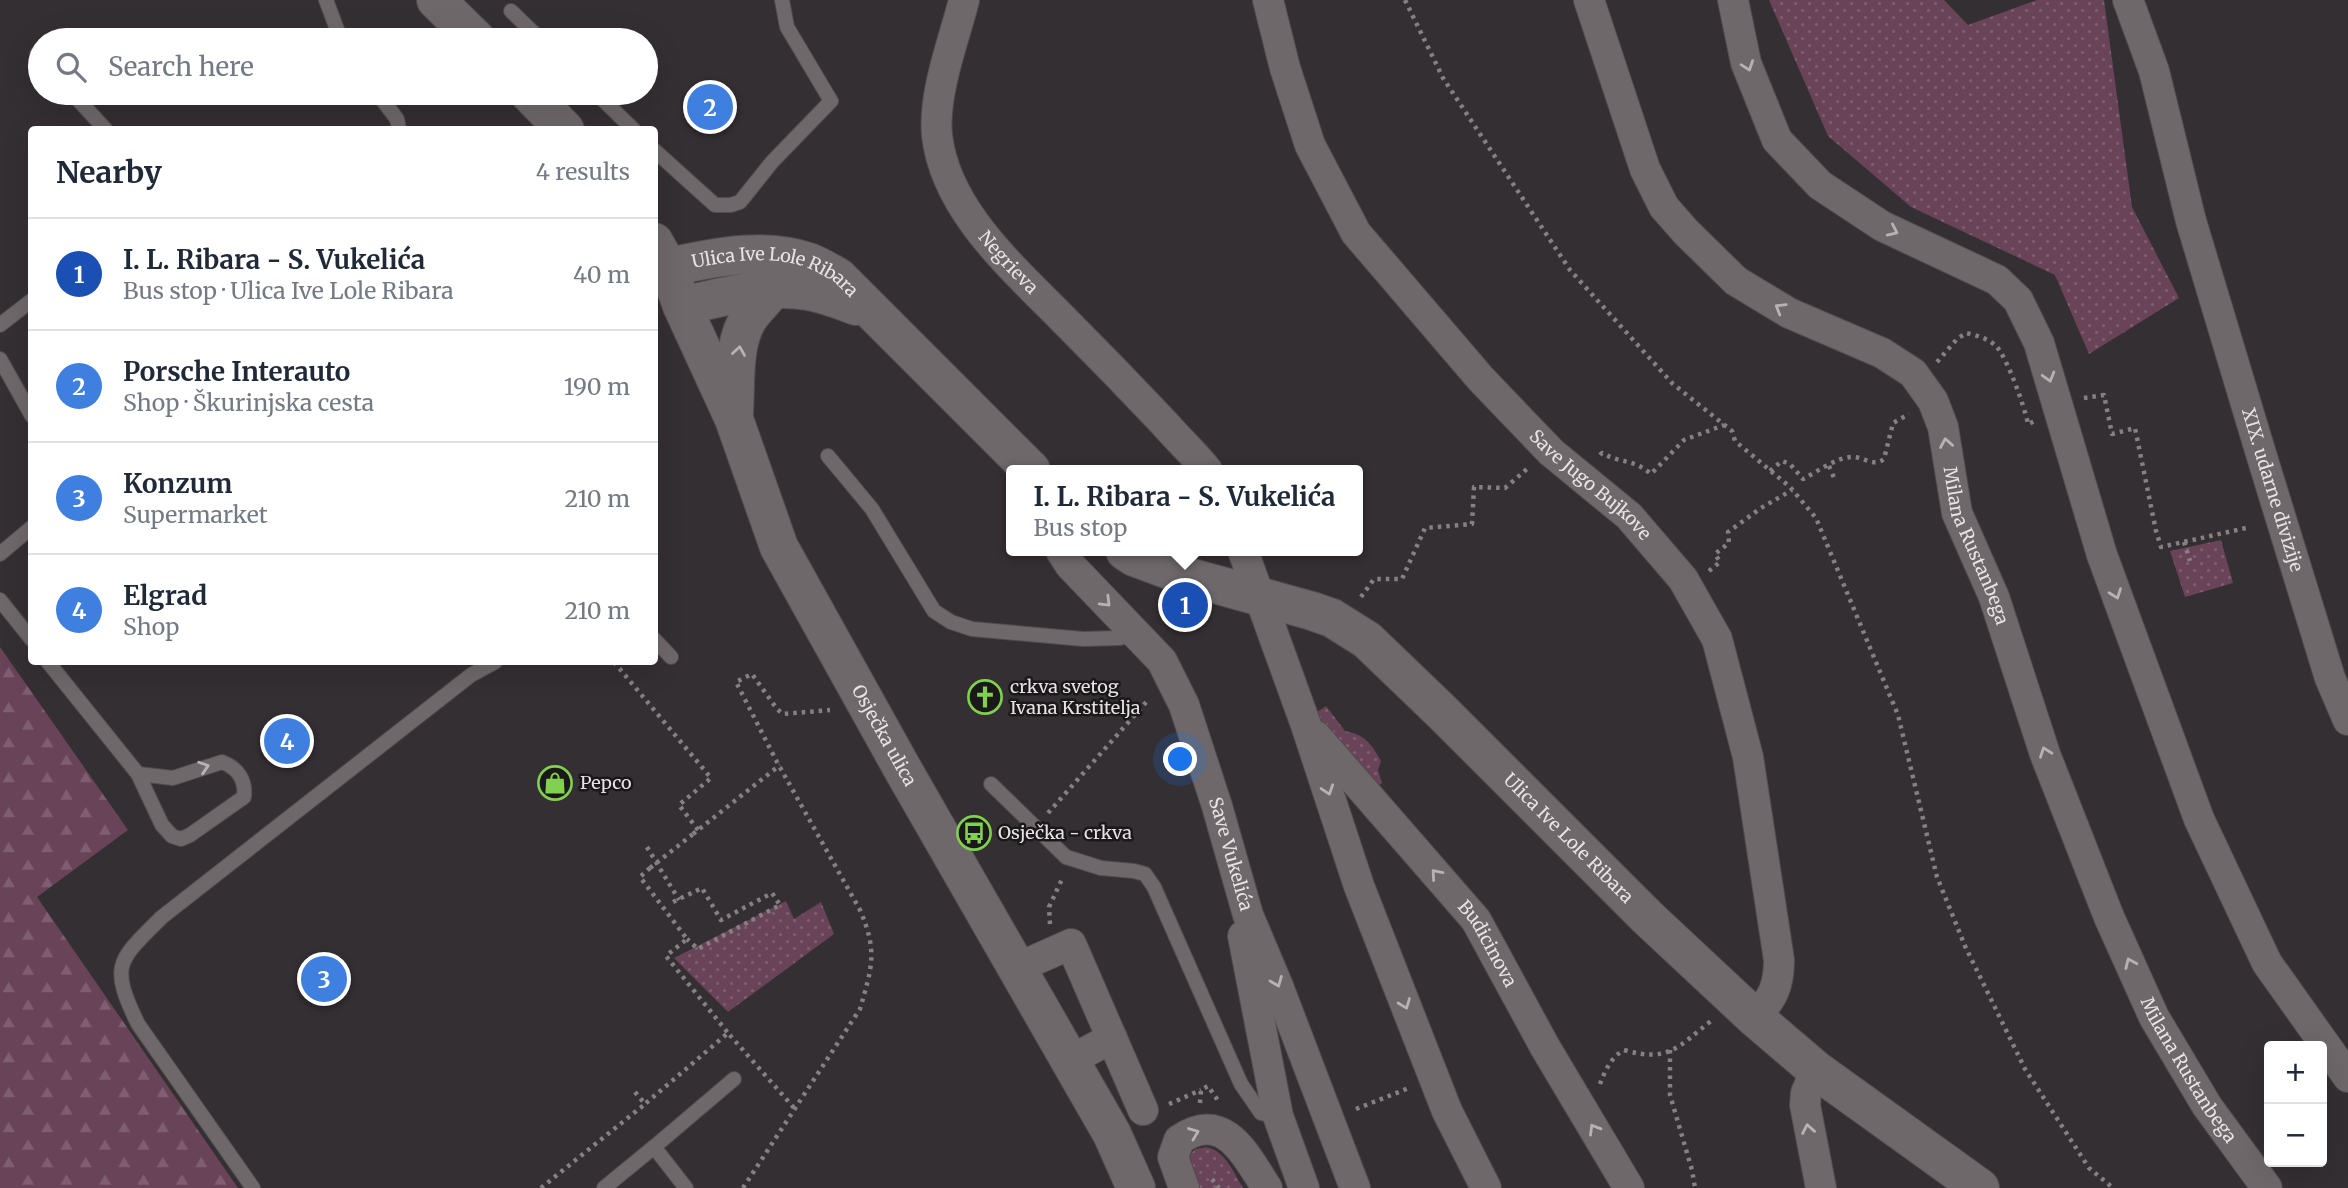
<!DOCTYPE html>
<meta charset="utf-8">
<style>
body{margin:0;font-family:Merriweather,serif;background:#f2f2f3;color:#1f2937}
.controls{position:absolute;right:21px;bottom:21px;display:grid;overflow:hidden;border-radius:7px;box-shadow:0 7px 28px #0002}
.controls button{width:63px;height:63px;display:grid;place-items:center;padding:0;border:0;border-bottom:2px solid #e0e1e3;background:#fff;color:#1f2937;font:35px sans-serif}
.you{position:absolute;left:1181px;top:760px;width:24px;height:24px;margin:-18px;border:5px solid #fff;border-radius:50%;background:#1a73e8;box-shadow:0 0 0 10px #1a73e833}
.badge{display:grid;place-items:center;width:46px;height:46px;border-radius:50%;background:#4c7442;color:#fff;font-size:23px;font-weight:700}
.pin{position:absolute;translate:-50% -50%;border:4px solid #fff;box-shadow:0 2px 7px #0006}
.popup{position:absolute;left:1006px;top:465px;width:357px;height:91px;box-sizing:border-box;display:grid;place-content:center;border-radius:7px;background:#fff;filter:drop-shadow(0 2px 5px #0005);font-size:23px;white-space:nowrap;color:#747a83}
.popup b{font-size:26px;color:#1f2937}
.popup::after{content:'';position:absolute;left:50%;top:100%;margin-left:-14px;border:14px solid transparent;border-top-color:#fff}
.list{margin:0;padding:0;list-style:none}
h2{display:flex;justify-content:space-between;align-items:center;height:91px;margin:0;padding:0 28px;font-size:30px}
h2 small{font-size:23px;font-weight:400;color:#747a83}
.list li{display:grid;grid-template-columns:46px 1fr auto;gap:21px;align-items:center;box-sizing:border-box;height:112px;padding:0 28px;border-top:2px solid #e0e1e3}
.list b{display:block;font-size:26px;white-space:nowrap}
.list p{margin:0;font-size:23px;white-space:nowrap;color:#747a83}
.list em{font-size:23px;font-style:normal;color:#747a83}
.icon{flex:none;width:38px;height:38px;fill:none;stroke:currentColor;stroke-width:2;stroke-linecap:round;stroke-linejoin:round}
.map{position:relative;flex:none;width:2348px;height:1188px;overflow:hidden}
.search{position:absolute;background:#fff;box-shadow:0 7px 28px #0002;left:28px;top:28px;width:630px;height:77px;display:flex;align-items:center;gap:18px;box-sizing:border-box;padding:0 24px;border-radius:38px;color:#747a83;font-size:26px}
.panel{position:absolute;background:#fff;box-shadow:0 7px 28px #0002;left:28px;top:126px;width:630px;height:539px;border-radius:7px}
.map>svg:first-child{display:block}
.green{fill:url(#green-dots)}
.forest{fill:url(#forest-firs)}
.lines{fill:none;stroke-linecap:round;stroke-linejoin:round}
.lane-casing{stroke:#514c4f;stroke-width:16}
.street-casing{stroke:#514c4f;stroke-width:32}
.secondary-casing{stroke:#514c4f;stroke-width:40}
.path{stroke:#858083;stroke-width:4.5;stroke-dasharray:3.5 5;stroke-linecap:butt}
.lane{stroke:#6e686b;stroke-width:14}
.street{stroke:#6e686b;stroke-width:30}
.secondary{stroke:#6e686b;stroke-width:38}
.path-bridge{stroke:#858083;stroke-width:4.5;stroke-dasharray:3.5 5;stroke-linecap:butt}
.oneway{stroke:#b7b2b4}
.labels{text-anchor:middle;stroke-width:5;stroke-linejoin:round;paint-order:stroke}
.street-label{font-size:18px;fill:#e7e3e5;stroke:#1a1819}
.poi-label{font-size:18px;fill:#e7e3e5;stroke:#1a1819;text-anchor:start}
</style>
<div class="map">
<svg width="2348" height="1188" viewBox="0 0 2348 1188">
<defs>
<pattern id="green-dots" width="8" height="8" patternUnits="userSpaceOnUse" patternTransform="scale(1.75)"><rect width="8" height="8" fill="#694358"/><path d="M2 2h.1M6 6h.1" fill="none" stroke="#7e5e70" stroke-width="1.8" stroke-linecap="round"/></pattern>
<pattern id="forest-firs" width="22" height="20" patternUnits="userSpaceOnUse" patternTransform="scale(1.75)"><rect width="22" height="20" fill="#694358"/><path d="M5 1l3.5 6h-7zM16 11l3.5 6h-7z" fill="#7e5e70"/></pattern>
</defs>
<rect width="100%" height="100%" fill="#342f32"/>
<g class="green">
<polygon points="1769,0 1944,0 1968,25 2037,0 2104,0 2132,207 2179,298 2089,354 2055,275 1911,207 1828,136"/>
<polygon points="2221,540 2233,583 2185,597 2170,551"/>
<path d="M1326,706l19,25c20,4 26,12 36,30l-3,9 4,13 -11,10 -58,-78z"/>
<polygon points="786,901 794,919 821,902 834,934 728,1012 674,958"/>
<path d="M1206,1147c19,3 28,26 37,41h-46l-8,-26 2,-9 5,-4z"/>
</g>
<polygon class="forest" points="0,647 128,830 37,897 238,1188 0,1188"/>
<g class="lines">
<g class="lane-casing">
<g id="lane">
<polyline points="326,0 341,40"/>
<polyline points="511,11 541,40"/>
<polyline points="37,54 40,57"/>
<polyline points="72,93 106,130"/>
<polyline points="377,93 397,119 399,130"/>
<polyline points="596,93 634,130"/>
<polyline points="654,150 715,205 731,205 740,202 772,162 831,101 787,27 782,0"/>
<polyline points="0,325 32,300"/>
<polyline points="0,359 32,416"/>
<polyline points="828,456 872,509 934,611 951,622 972,629 1083,639 1120,638 1136,632"/>
<polyline points="0,554 32,527"/>
<polyline points="0,600 32,640"/>
<polyline points="654,639 671,657"/>
<path d="M48,662l90,112 24,51 10,11 9,3 9,-4 54,-38c2,-16 -6,-29 -22,-35l-49,16 -35,-4"/>
<polyline points="991,784 1066,857 1101,868 1134,871 1145,874 1154,887 1241,1084 1261,1113 1278,1116"/>
<polyline points="654,1147 734,1079"/>
<path d="M253,1188l-115,-164c-29,-60 -20,-63 24,-107l309,-242 24,-13"/>
<polyline points="604,1188 654,1147 686,1188"/>
</g>
</g>
<g class="street-casing">
<g id="street">
<path id="s1" d="M964,0c-10,40 -31,93 -27,135 8,75 77,134 127,185 34,34 67,68 100,103 14,16 30,31 43,47"/>
<path id="s2" d="M1268,0l17,68 25,77 46,88 125,146 70,73 78,64 54,63 34,60 31,118 31,203c0,25 -6,40 -25,57"/>
<path id="s3" d="M1589,0l56,169 19,38 22,25 50,49 53,32 93,40 31,20 20,28 10,26 14,86 37,84 51,157 64,163 45,100 53,89 60,82"/>
<polyline points="1733,0 1746,63 1777,140 1820,185 1882,226 1997,280 2018,300 2039,343 2102,555 2199,819 2267,963 2348,1077"/>
<path id="s4" d="M2128,0l26,71 37,150 71,236 68,221 18,42"/>
<path id="s5" d="M1061,551l9,14 92,96 22,44 33,101 31,109 30,71 77,202"/>
<polyline points="1243,551 1306,725 1359,886 1447,1111 1486,1188"/>
<path id="s6" d="M1316,736l160,184 69,127 84,141"/>
<polyline points="1243,936 1278,1116 1304,1188"/>
<polyline points="1035,960 1071,944 1143,1110"/>
<polyline points="1084,1053 1112,1038"/>
<polyline points="1816,1070 1806,1093 1805,1105 1821,1188"/>
<path d="M1184,1188l-11,-31 6,-17c45,-31 66,14 88,48"/>
</g>
</g>
<g class="secondary-casing">
<g id="secondary">
<polyline points="436,0 477,40"/>
<polyline points="529,93 565,130"/>
<path id="s7" d="M654,242l14,25 14,39 52,113 45,128 123,221 210,366 24,54"/>
<path id="s8" d="M668,267c45,-9 96,-21 141,-5 10,4 20,10 29,15l193,193"/>
<path d="M682,306c41,-9 84,-22 126,-15 17,3 32,9 48,15"/>
<path d="M734,413c2,-31 -2,-71 16,-97 7,-9 15,-17 22,-26"/>
<path id="s9" d="M1125,551l9,6 48,18 130,36 20,7 35,22 75,72 205,205 107,100 62,53 164,118"/>
</g>
</g>
<g class="path">
<polyline points="1405,0 1443,78 1570,270 1673,384 1732,431 1735,441 1790,487 1816,518 1898,715 1937,877 1965,946 2025,1069 2089,1168 2113,1188"/>
<path d="M1937,362l20,-23 9,-6c10,2 23,6 30,13 11,11 29,62 32,78l7,-3"/>
<polyline points="2084,398 2104,395 2112,434 2135,428 2156,531 2161,547 2246,528"/>
<path d="M1600,455l2,-2c20,11 30,5 49,21l33,-34 40,-15"/>
<polyline points="1829,466 1835,480"/>
<path d="M1770,471l12,-10 8,3 13,15c14,-7 32,-21 48,-22 13,-1 22,11 33,2l9,-36 16,-9"/>
<polyline points="2184,542 2190,561"/>
<polyline points="1709,571 1720,562 1715,554 1729,543 1728,532 1761,508 1792,490"/>
<polyline points="1361,597 1374,579 1402,579 1425,528 1472,524 1474,487 1505,488 1527,469"/>
<polyline points="614,662 711,778 679,805 698,830"/>
<polyline points="1048,813 1149,699"/>
<polyline points="693,834 780,765"/>
<polyline points="647,847 679,900"/>
<polyline points="650,868 640,877 687,939 666,956 728,1033"/>
<polyline points="673,902 702,888 721,920 772,893 780,905 698,949 687,939"/>
<polyline points="1050,924 1049,907 1063,877"/>
<polyline points="1670,1050 1670,1095 1692,1170 1695,1188"/>
<path d="M1600,1084c5,-13 11,-27 24,-34 44,13 54,-3 87,-29"/>
<polyline points="635,1092 645,1104 728,1033 795,1109"/>
<polyline points="1200,1103 1201,1090 1208,1086 1219,1102"/>
<polyline points="1169,1104 1201,1090"/>
<polyline points="1356,1109 1409,1088"/>
<polyline points="1212,1179 1219,1188"/>
<polyline points="541,1188 645,1104"/>
<path d="M743,1188l117,-179c12,-42 18,-57 0,-99l-83,-148 -41,-80 16,-8 25,35 6,5 47,-4"/>
</g>
<use href="#lane" class="lane"/>
<use href="#street" class="street"/>
<use href="#secondary" class="secondary"/>
<polyline class="path-bridge" points="650,868 693,834"/>
</g>
<defs><path id="oneway-chevron" d="M-2-3.5L2.5 0L-2 3.5" fill="none" stroke-width="1.6" stroke-linecap="round" stroke-linejoin="round" transform="scale(1.75)"/></defs>
<g class="oneway">
<use href="#oneway-chevron" transform="translate(1748 66) rotate(71)"/>
<use href="#oneway-chevron" transform="translate(1893 231) rotate(25)"/>
<use href="#oneway-chevron" transform="translate(1780 308) rotate(-149)"/>
<use href="#oneway-chevron" transform="translate(739 351) rotate(-81)"/>
<use href="#oneway-chevron" transform="translate(2049 377) rotate(74)"/>
<use href="#oneway-chevron" transform="translate(1946 443) rotate(-100)"/>
<use href="#oneway-chevron" transform="translate(2116 594) rotate(70)"/>
<use href="#oneway-chevron" transform="translate(1106 602) rotate(45)"/>
<use href="#oneway-chevron" transform="translate(2045 752) rotate(-110)"/>
<use href="#oneway-chevron" transform="translate(204 767) rotate(-18)"/>
<use href="#oneway-chevron" transform="translate(1328 790) rotate(72)"/>
<use href="#oneway-chevron" transform="translate(1436 874) rotate(-131)"/>
<use href="#oneway-chevron" transform="translate(2130 963) rotate(-114)"/>
<use href="#oneway-chevron" transform="translate(1277 982) rotate(68)"/>
<use href="#oneway-chevron" transform="translate(1405 1004) rotate(69)"/>
<use href="#oneway-chevron" transform="translate(1594 1129) rotate(-121)"/>
<use href="#oneway-chevron" transform="translate(1808 1129) rotate(-100)"/>
<use href="#oneway-chevron" transform="translate(1194 1133) rotate(-21)"/>
</g>
<defs>
<g id="church-ring" transform="scale(1.75)"><circle r="9.5" fill="#1a1819" stroke="#82d04f" stroke-width="1.5"/><path d="M-1.2-6h2.4v3.5h3.3v2.4h-3.3V6h-2.4V-.1h-3.3v-2.4h3.3Z" fill="#82d04f"/></g>
<g id="shop-ring" transform="scale(1.75)"><circle r="9.5" fill="#1a1819" stroke="#82d04f" stroke-width="1.5"/><path d="M-5-2.5h2.3a2.7 3.5 0 0 1 5.4 0H5L5.5 6h-11ZM-1.5-2.5h3a1.5 2.3 0 0 0-3 0Z" fill="#82d04f"/></g>
<g id="bus-ring" transform="scale(1.75)"><circle r="9.5" fill="#1a1819" stroke="#82d04f" stroke-width="1.5"/><path d="M-5-6H5V4H4V6H2V4H-2V6H-4V4H-5ZM-3.5-4V0h7V-4ZM-3.5 1.2v1.5H-2V1.2ZM2 1.2v1.5H3.5V1.2Z" fill="#82d04f"/></g>
</defs>
<g fill-rule="evenodd">
<use href="#church-ring" x="985" y="697"/>
<use href="#shop-ring" x="555" y="783"/>
<use href="#bus-ring" x="974" y="833"/>
</g>
<g class="labels">
<g class="street-label">
<text dy="6" stroke="none"><textPath href="#s1" startOffset="287">Negrieva</textPath></text>
<text dy="6" stroke="none"><textPath href="#s8" startOffset="112">Ulica Ive Lole Ribara</textPath></text>
<text dy="6" stroke="none"><textPath href="#s2" startOffset="595">Save Jugo Bujkove</textPath></text>
<text dy="6" stroke="none"><textPath href="#s4" startOffset="511">XIX. udarne divizije</textPath></text>
<text dy="6" stroke="none"><textPath href="#s3" startOffset="710">Milana Rustanbega</textPath></text>
<text dy="6" stroke="none"><textPath href="#s7" startOffset="546">Osječka ulica</textPath></text>
<text dy="6" stroke="none"><textPath href="#s9" startOffset="542">Ulica Ive Lole Ribara</textPath></text>
<text dy="6" stroke="none"><textPath href="#s5" startOffset="355">Save Vukelića</textPath></text>
<text dy="6" stroke="none"><textPath href="#s6" startOffset="270">Budicinova</textPath></text>
<text dy="6" stroke="none"><textPath href="#s3" startOffset="1278">Milana Rustanbega</textPath></text>
</g>
<g class="poi-label">
<text x="1010" y="693">crkva svetog<tspan x="1010" dy="21">Ivana Krstitelja</tspan></text>
<text x="580" y="789">Pepco</text>
<text x="998" y="839">Osječka - crkva</text>
</g>
</g>
</svg>
<div class="controls">
<button>+</button>
<button>−</button>
</div>
<div class="you"></div>
<div class="pin badge" style="left:1185px;top:605px;background:#1a4fb4">1</div>
<div class="popup"><b>I. L. Ribara - S. Vukelića</b>Bus stop</div>
<div class="pin badge" style="left:710px;top:107px;background:#3f7fe0">2</div>
<div class="pin badge" style="left:324px;top:979px;background:#3f7fe0">3</div>
<div class="pin badge" style="left:287px;top:741px;background:#3f7fe0">4</div>
<div class="search"><svg class="icon" aria-label="search" viewBox="0 0 24 24"><circle cx="10" cy="10" r="6"/><path d="M15 15l6 6"/></svg>Search here</div>
<section class="panel">
<h2>Nearby<small>4 results</small></h2>
<ul class="list">
<li><span class="badge" style="background:#1a4fb4">1</span><div><b>I. L. Ribara - S. Vukelića</b><p>Bus stop · Ulica Ive Lole Ribara</p></div><em>40 m</em></li>
<li><span class="badge" style="background:#3f7fe0">2</span><div><b>Porsche Interauto</b><p>Shop · Škurinjska cesta</p></div><em>190 m</em></li>
<li><span class="badge" style="background:#3f7fe0">3</span><div><b>Konzum</b><p>Supermarket</p></div><em>210 m</em></li>
<li><span class="badge" style="background:#3f7fe0">4</span><div><b>Elgrad</b><p>Shop</p></div><em>210 m</em></li>
</ul>
</section>
</div>
